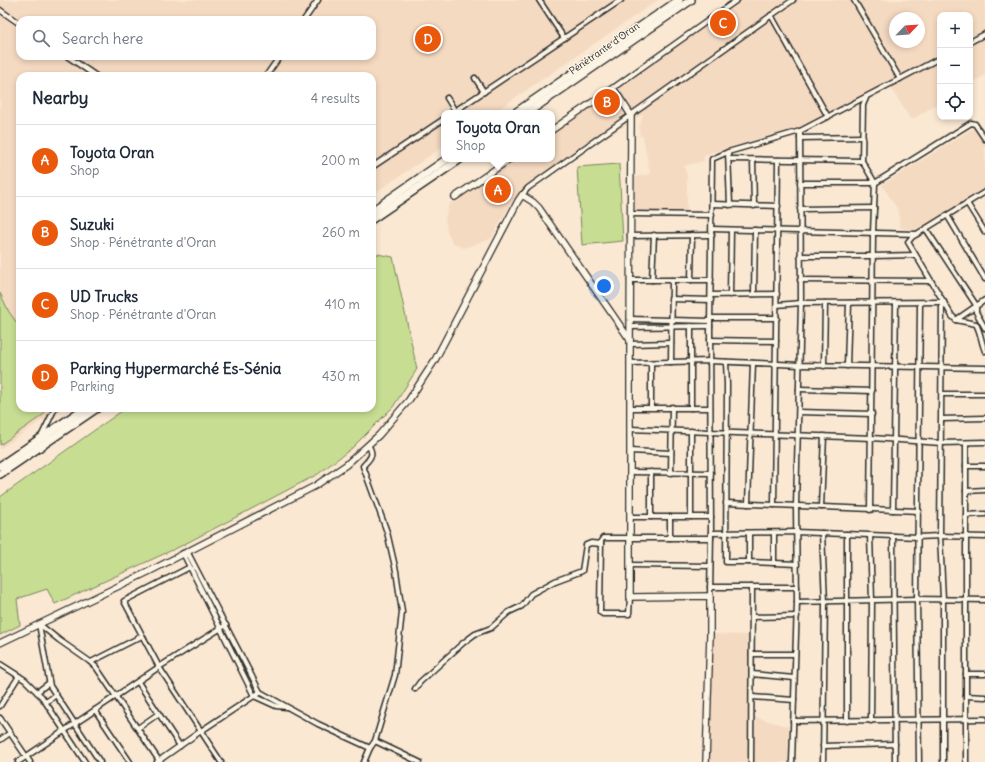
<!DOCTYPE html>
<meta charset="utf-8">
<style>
body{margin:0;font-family:Delius,sans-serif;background:#f6f6f7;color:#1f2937}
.controls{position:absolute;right:12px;top:12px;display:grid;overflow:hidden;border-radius:8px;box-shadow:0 2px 6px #0003}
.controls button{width:36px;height:36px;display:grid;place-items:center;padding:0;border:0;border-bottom:1px solid #e0e1e3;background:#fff;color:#1f2937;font:20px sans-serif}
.compass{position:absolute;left:889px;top:12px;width:36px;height:36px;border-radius:50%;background:#fff;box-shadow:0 2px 6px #0003;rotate:65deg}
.you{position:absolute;left:604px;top:286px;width:14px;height:14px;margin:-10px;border:3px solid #fff;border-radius:50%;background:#1a73e8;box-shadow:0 0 0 6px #1a73e833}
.badge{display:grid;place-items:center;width:26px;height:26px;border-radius:50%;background:#ea580c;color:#fff;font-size:13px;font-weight:700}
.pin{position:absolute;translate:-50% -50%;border:2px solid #fff;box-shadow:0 1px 4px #0006}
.popup{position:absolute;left:441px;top:110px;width:114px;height:52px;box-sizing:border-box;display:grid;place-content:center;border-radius:8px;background:#fff;filter:drop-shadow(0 1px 3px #0005);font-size:13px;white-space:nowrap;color:#747a83}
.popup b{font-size:15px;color:#1f2937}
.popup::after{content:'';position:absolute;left:50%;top:100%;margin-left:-8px;border:8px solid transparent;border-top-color:#fff}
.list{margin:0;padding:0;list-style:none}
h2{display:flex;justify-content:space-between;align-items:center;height:52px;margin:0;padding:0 16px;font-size:17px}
h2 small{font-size:13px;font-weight:400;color:#747a83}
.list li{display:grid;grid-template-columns:26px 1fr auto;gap:12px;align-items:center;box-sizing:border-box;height:72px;padding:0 16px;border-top:1px solid #e0e1e3}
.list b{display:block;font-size:15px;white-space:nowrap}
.list p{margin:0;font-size:13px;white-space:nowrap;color:#747a83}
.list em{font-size:13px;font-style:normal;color:#747a83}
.icon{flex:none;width:22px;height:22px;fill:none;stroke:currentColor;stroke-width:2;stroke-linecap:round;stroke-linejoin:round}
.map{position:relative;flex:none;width:985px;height:762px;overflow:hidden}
.search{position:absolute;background:#fff;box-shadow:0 2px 6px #0003;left:16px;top:16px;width:360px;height:44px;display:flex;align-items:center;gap:10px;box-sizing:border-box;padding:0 14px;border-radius:12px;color:#747a83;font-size:15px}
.panel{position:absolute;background:#fff;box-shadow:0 2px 6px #0003;left:16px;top:72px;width:360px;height:340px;border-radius:12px}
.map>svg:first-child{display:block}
.built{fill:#f5dac2;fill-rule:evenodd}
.green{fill:#c7dd92;stroke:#79845e}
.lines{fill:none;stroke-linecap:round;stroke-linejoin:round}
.street-casing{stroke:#2b2b2b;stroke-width:7}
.secondary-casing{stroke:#2b2b2b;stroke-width:8}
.highway-casing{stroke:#2b2b2b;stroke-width:10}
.street{stroke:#fcf5e5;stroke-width:4}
.secondary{stroke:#fcf5e5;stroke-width:5.5}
.highway{stroke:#fcf5e5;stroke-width:7}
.labels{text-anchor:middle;stroke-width:3;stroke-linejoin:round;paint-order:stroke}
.street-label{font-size:10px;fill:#2b2b2b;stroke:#fcf5e5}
</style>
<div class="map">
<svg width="985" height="762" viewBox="0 0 985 762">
<rect width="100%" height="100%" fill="#fae8d2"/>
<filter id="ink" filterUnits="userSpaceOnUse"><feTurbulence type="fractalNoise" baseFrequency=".025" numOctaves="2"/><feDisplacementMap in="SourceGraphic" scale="8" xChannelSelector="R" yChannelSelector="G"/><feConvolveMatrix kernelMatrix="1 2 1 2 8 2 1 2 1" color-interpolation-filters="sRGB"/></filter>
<g filter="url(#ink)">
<g class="built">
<path d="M0,0h658l-165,113h-49v33l-72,49v-119h-352v332h40l-60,41zM20,20h352v36h-352z"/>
<path d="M736,0h249v75l-15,9v-69h-30v87l-29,18 -24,-38 -60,37 -123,36v6l-20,5 3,10v35h-53l1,-34 15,-3 -7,-38 -3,1 -1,-8 4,-15 -118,75 -12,11 -22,39 -28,9 -11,-6 -5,-10 -2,-14 4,-14 63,-45h40v-28zM895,18h24v24h-24z"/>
<polygon points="975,127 985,143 985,188 917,230 900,228 898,210 882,185"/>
<polygon points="708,634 749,635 749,715 789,727 788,762 703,762"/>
</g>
<g class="green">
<polygon points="619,164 623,241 582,245 577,167"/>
<polygon points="372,253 393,257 417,369 393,407 352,448 318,474 179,547 55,604 47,589 17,599 20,625 0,635 0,497 126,408 372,408"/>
<polygon points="0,293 9,312 20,327 20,408 47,408 43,415 0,445"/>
</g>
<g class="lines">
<g class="street-casing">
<g id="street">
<polyline points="539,0 564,38"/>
<polyline points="854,0 900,79"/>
<polyline points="0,10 20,24"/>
<polyline points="771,15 828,117"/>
<polyline points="304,20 318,0"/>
<polyline points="970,42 985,34"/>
<polyline points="67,56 96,76"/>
<polyline points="266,76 280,56"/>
<polyline points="475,78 484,92"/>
<polyline points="613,88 737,0"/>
<polyline points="447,98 455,111"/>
<polyline points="866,98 863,105 862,161 875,183 873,233 870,510"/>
<polyline points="452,113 621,0"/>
<polyline points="800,138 863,137"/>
<polyline points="728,152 730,205"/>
<polyline points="729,159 862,161"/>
<polyline points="753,160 754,206"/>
<polyline points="372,167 444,119"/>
<polyline points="800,183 875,183 971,123 975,124 985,139"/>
<path d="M985,192l-73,45 -4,5 44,74 4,4 20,4c5,9 5,18 9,27"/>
<polyline points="522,195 528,188 793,0"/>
<polyline points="967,203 985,232"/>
<polyline points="712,204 778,206"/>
<polyline points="800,209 874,208"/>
<polyline points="631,214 712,215"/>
<polyline points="947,215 985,279"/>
<polyline points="712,229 917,234"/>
<polyline points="926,229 976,305 976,312 985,328"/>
<polyline points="630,236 712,235"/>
<polyline points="800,256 873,256 915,255"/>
<polyline points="630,280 711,280"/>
<polyline points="652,280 654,235"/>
<polyline points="691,280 692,235"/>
<polyline points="800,280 931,281"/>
<polyline points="754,294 755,230"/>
<polyline points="711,295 777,294"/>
<polyline points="730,295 731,230"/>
<polyline points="671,299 711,300"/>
<polyline points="942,302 940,536 943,599 943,762"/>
<polyline points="777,305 801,303 944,302"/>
<polyline points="710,318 777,318"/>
<polyline points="630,319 710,321"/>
<polyline points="956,320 985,300"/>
<polyline points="691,326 691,408"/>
<polyline points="630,327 710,326"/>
<polyline points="710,340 776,341"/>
<polyline points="630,344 671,343"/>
<polyline points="671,362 672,280"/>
<polyline points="726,362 727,384 726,562 749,562"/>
<polyline points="630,363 710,361 800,365 985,368"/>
<polyline points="651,363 651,407"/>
<polyline points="824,366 825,303"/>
<polyline points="847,366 849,303"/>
<polyline points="799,389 872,391"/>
<polyline points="942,394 985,394"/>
<polyline points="630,408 710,408"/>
<polyline points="799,412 872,414"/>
<polyline points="942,419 985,418"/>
<polyline points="630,429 872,438 941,443 985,442"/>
<polyline points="41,437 55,408"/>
<polyline points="966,443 966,762"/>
<path d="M368,445c7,10 2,13 -5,21l24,66 9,39 6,41 -7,63 -20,66 -5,7"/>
<polyline points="630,451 671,453"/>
<polyline points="966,466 985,466"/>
<polyline points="630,472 711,473"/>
<polyline points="651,472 651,517"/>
<polyline points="671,473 672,407"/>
<polyline points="966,491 985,490"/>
<polyline points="726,503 919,511"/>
<polyline points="748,504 753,363"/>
<polyline points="774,505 778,160"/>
<polyline points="821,507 824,436"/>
<polyline points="893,510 896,303"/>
<polyline points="966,515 985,514"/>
<polyline points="630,517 711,517"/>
<polyline points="691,517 691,431"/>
<polyline points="711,533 796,532 918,537 940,536 985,537"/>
<polyline points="749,533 749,562 797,564"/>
<polyline points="822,533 825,602 823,762"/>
<polyline points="847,534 847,721"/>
<polyline points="870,535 872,600 871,721"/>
<polyline points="893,536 895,762"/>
<polyline points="670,538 670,517"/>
<polyline points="187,551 260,692 318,724 370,748 364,762"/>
<polyline points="183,553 254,696 276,706 286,707"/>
<polyline points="774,563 774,533"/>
<polyline points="630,565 710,566"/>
<polyline points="190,567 124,601 159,667 221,762"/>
<polyline points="710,587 797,587"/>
<polyline points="710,596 711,533 710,326 712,159 728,152 800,131 940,58"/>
<polyline points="630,597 629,614 603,614 600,612 601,541 603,538 711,538"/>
<polyline points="797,602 917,599 985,600"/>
<polyline points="752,617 797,616"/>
<polyline points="39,624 59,640 89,661 96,667 160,762"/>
<polyline points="39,624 50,686 100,762"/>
<polyline points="752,654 795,654"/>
<polyline points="91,662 142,636"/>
<polyline points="0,664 25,680 42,697 85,762"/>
<polyline points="752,674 794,678"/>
<polyline points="966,674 985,674"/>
<polyline points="138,682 180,746"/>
<polyline points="415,689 420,682 463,643 475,634 491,628 509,612 522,606 531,594 555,581 582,571 586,545 591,543 601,544"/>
<polyline points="37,692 49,683"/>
<polyline points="966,696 985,697"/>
<polyline points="752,697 794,700"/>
<polyline points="46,702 56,695"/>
<polyline points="0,706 19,676"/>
<polyline points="95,710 130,762"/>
<polyline points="0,718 30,762"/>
<polyline points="793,721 985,719"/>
<polyline points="138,728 158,714"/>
<polyline points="0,740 10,733"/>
<polyline points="375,741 419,762"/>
<polyline points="823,746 895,744"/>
<polyline points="18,762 159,667 226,625"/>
<polyline points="157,762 201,731 260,692"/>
<polyline points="751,762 752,587"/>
<polyline points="792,762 797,602 796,506 801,303 800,131"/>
<polyline points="919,762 917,599 920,303"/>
</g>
</g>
<g class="secondary-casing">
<g id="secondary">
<polyline points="552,130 613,88 631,115 630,355 630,597 710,596 710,635 706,762"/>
<polyline points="455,197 510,159"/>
<polyline points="0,643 148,572 315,486 346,465 379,435 409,400 435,360 518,201 522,195 533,202 539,208 630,340"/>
</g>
</g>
<g class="highway-casing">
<g id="highway">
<polyline points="515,113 679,0"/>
<polyline points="527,113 691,0"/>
<polyline points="372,211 447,159"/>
<polyline points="372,219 460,159"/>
<polyline points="0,466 85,408"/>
<polyline points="0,474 97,408"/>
</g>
</g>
<use href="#street" class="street"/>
<use href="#secondary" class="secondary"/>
<use href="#highway" class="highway"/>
</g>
</g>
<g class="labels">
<g class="street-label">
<text transform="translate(604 48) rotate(-35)" y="4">Pénétrante d'Oran</text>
</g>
</g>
</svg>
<div class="controls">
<button>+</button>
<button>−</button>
<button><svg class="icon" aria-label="locate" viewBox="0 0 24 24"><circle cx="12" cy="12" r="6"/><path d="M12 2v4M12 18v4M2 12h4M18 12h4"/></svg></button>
</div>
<svg class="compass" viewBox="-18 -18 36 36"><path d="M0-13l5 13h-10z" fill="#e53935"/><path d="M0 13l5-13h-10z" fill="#747a83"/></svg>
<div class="you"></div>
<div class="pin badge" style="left:498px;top:190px">A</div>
<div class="popup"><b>Toyota Oran</b>Shop</div>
<div class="pin badge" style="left:607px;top:102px">B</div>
<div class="pin badge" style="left:723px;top:23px">C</div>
<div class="pin badge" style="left:428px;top:39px">D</div>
<div class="search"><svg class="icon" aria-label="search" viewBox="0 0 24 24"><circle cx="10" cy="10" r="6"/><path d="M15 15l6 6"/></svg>Search here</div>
<section class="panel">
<h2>Nearby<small>4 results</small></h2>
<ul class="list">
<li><span class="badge">A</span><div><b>Toyota Oran</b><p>Shop</p></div><em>200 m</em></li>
<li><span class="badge">B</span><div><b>Suzuki</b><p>Shop · Pénétrante d'Oran</p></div><em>260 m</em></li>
<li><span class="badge">C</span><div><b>UD Trucks</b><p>Shop · Pénétrante d'Oran</p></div><em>410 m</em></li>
<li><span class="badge">D</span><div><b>Parking Hypermarché Es-Sénia</b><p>Parking</p></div><em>430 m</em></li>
</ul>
</section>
</div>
